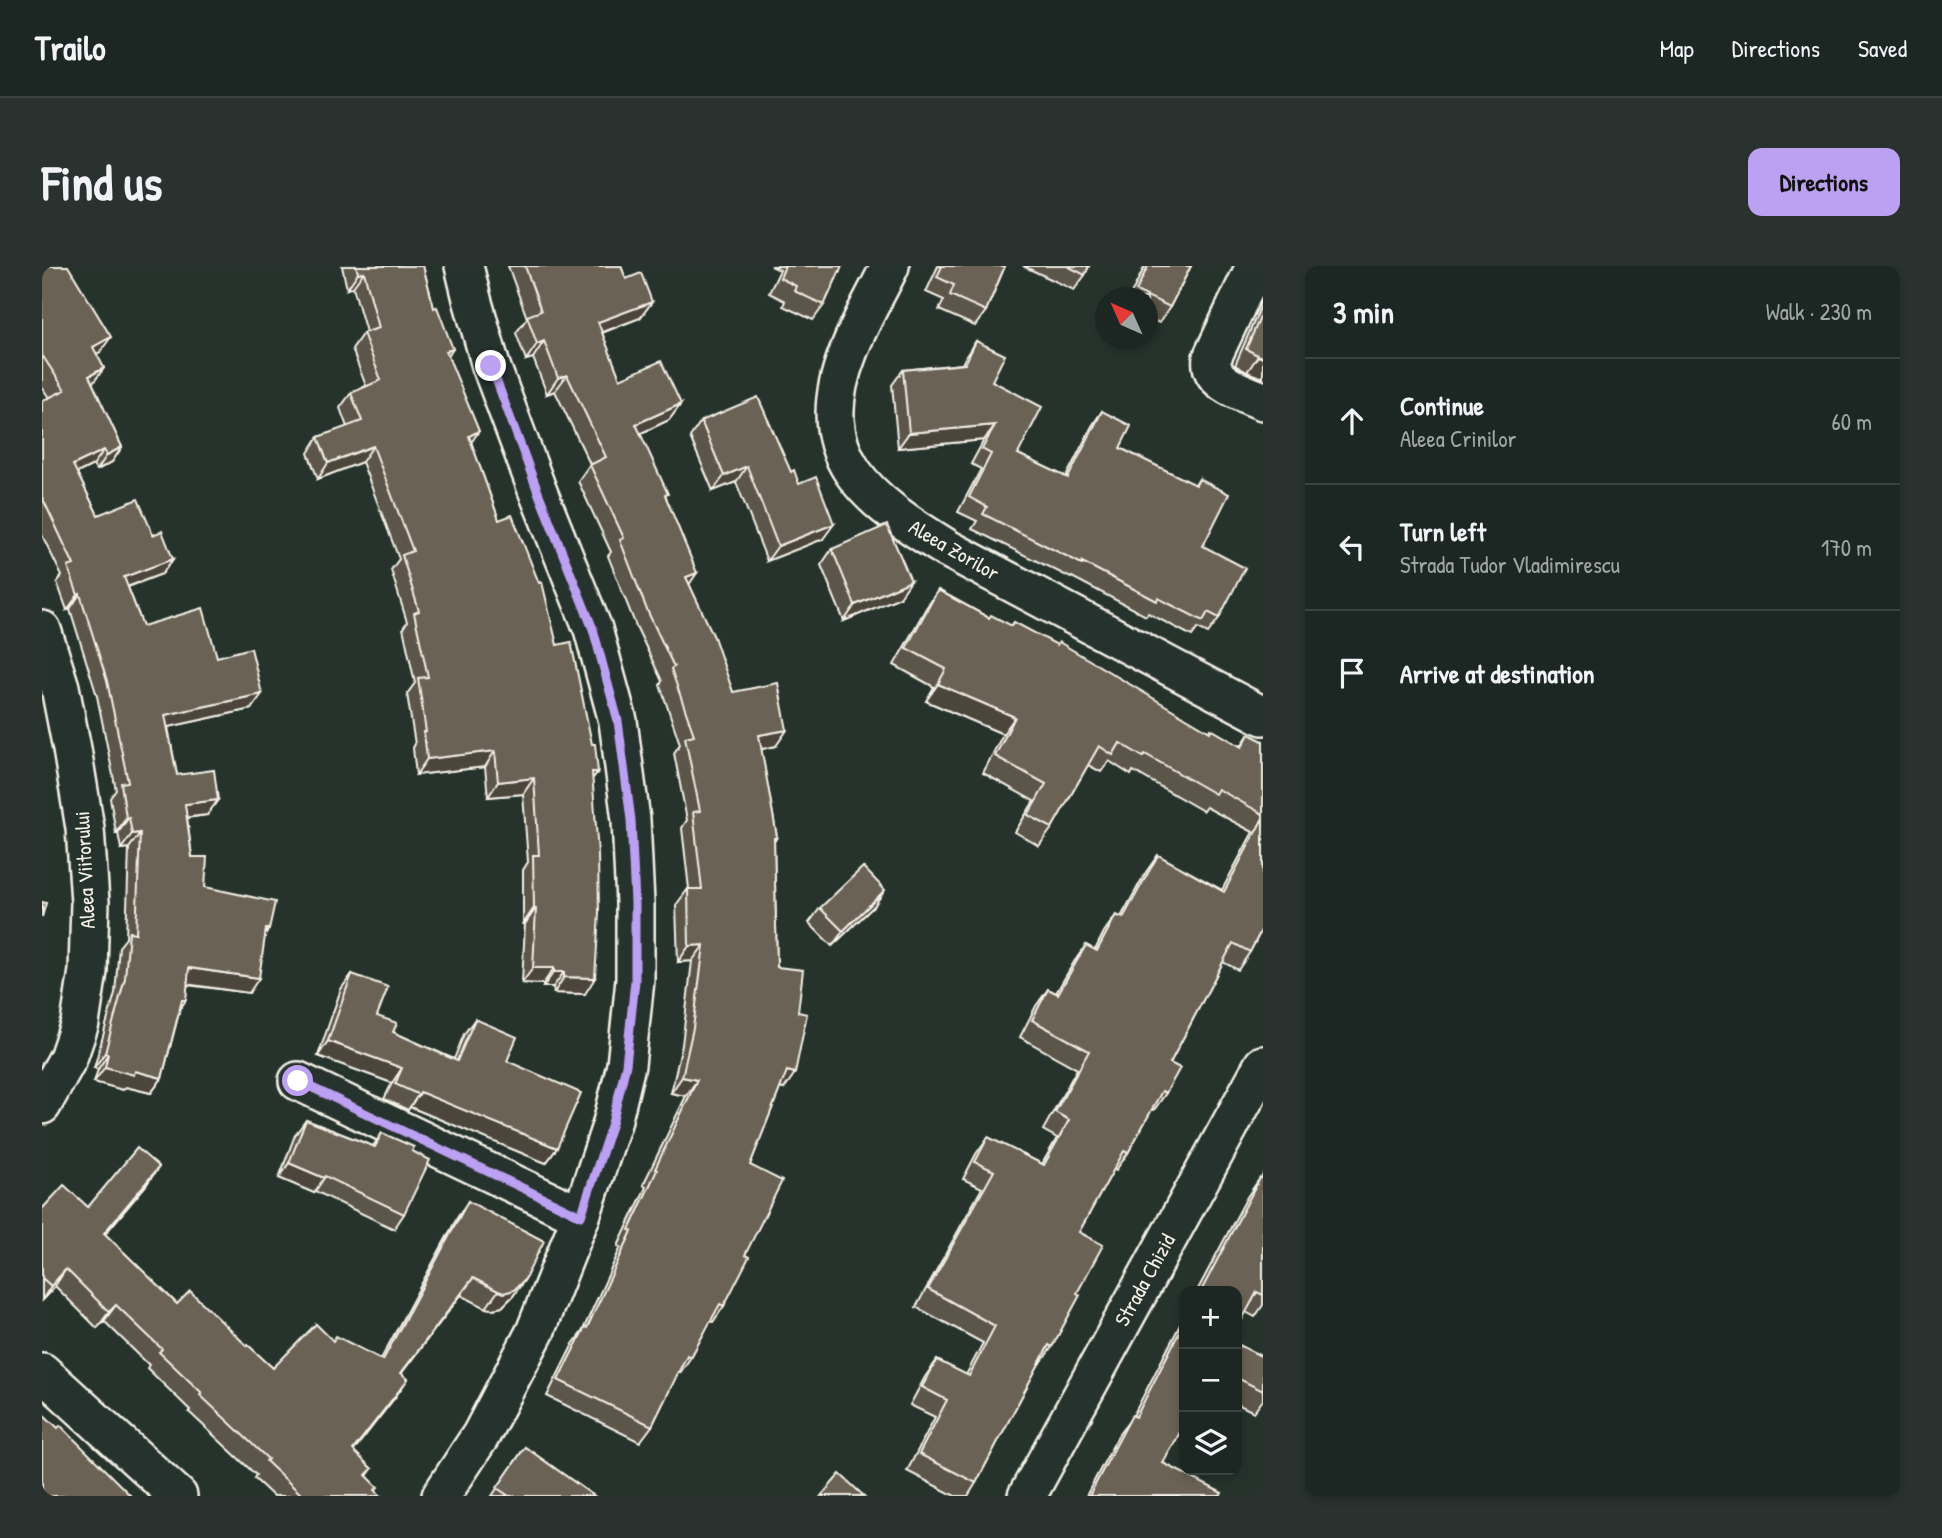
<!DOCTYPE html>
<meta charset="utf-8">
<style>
body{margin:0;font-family:"Patrick Hand",sans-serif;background:#29322f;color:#f1f3f6}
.controls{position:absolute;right:21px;bottom:21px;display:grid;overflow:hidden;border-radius:14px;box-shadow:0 4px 10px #0003}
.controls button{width:63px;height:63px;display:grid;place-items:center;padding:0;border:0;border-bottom:2px solid #3a4340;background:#1c2622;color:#f1f3f6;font:35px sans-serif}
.compass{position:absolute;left:1053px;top:21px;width:63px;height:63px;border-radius:50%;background:#1c2622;box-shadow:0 4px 10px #0003;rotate:315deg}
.stop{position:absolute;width:21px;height:21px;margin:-16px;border:5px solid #bca0f2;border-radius:50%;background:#fff}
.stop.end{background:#bca0f2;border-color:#fff;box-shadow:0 2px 7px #0008}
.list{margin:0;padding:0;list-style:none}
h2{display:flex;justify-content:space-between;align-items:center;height:91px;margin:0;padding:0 28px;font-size:30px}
h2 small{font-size:23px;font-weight:400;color:#a0a5a5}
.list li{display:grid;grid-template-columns:46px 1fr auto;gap:21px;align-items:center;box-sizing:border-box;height:126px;padding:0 28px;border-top:2px solid #3a4340}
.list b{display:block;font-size:26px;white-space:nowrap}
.list p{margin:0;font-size:23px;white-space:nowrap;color:#a0a5a5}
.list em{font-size:23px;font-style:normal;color:#a0a5a5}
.icon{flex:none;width:38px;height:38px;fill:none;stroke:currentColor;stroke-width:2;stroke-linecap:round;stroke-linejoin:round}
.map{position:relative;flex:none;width:1221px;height:1230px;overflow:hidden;border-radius:14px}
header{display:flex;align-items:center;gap:42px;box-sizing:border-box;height:98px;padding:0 35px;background:#1c2622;border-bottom:2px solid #3a4340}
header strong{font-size:33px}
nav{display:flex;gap:38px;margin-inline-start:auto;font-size:24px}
.intro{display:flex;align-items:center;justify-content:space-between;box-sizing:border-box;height:168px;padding:0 42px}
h1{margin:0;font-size:49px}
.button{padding:18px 32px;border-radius:14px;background:#bca0f2;color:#111;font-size:24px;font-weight:700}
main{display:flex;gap:42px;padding:0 42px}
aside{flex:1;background:#1c2622;border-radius:14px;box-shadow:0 4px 10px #0003}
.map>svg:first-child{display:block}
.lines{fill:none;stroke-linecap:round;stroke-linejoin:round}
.minor-casing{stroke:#f4f1e8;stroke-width:42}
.minor{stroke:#26332d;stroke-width:37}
.wall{fill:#5c5448;stroke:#f4f1e8;stroke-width:2}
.shaded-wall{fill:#4b453b;stroke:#f4f1e8;stroke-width:2}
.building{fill:#6b6254;stroke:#f4f1e8;stroke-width:2}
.route{stroke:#bca0f2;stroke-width:9}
.labels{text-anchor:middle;stroke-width:5;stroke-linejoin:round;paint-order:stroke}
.street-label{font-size:21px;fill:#f4f1e8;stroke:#26332d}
</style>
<header>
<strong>Trailo</strong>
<nav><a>Map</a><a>Directions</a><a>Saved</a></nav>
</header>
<div class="intro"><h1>Find us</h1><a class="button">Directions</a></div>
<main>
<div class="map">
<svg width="1221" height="1230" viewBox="0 0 1221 1230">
<rect width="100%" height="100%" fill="#26332d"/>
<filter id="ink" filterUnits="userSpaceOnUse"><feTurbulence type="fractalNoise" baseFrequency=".0143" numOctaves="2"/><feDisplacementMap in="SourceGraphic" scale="14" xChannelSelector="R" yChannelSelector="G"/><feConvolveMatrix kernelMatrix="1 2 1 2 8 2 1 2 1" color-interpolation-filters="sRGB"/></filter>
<g filter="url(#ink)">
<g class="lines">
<g class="minor-casing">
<g id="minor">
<path d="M848,0c-14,29 -31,57 -42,87 -41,104 20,147 100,196l315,167"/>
<path d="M1213,0l-43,92c-4,26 33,35 51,43"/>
<polyline points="0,364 18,421 30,483 43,562 48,636 46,705 38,757 26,792 0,839"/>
<polyline points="256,815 539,950"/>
<polyline points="0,1106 136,1230"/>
<polyline points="399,1230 439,1169 493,1066 539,950 570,857 584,799 593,714 593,637 589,554 576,455 551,363 496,226 449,100 430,33 422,0"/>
<polyline points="985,1230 1221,799"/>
</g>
</g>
<use href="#minor" class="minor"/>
</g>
<g class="wall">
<polygon points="0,0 58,86 54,88 62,102 50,118 80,181 70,196 55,204 51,199 35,207 56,249 111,269 131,293 120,308 86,321 101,360 175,391 209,443 126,461 135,509 165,549 145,552 150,591 163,621 227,663 223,669 207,727 145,719 144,734 138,743 120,812 109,827 84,821 81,824 52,816 56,803 52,802 73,727 77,681 84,672 87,582 79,583 76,567 74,567 68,532 74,524 55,430 28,343 25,344 15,316 20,310 0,269 0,135 7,132 0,121"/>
<polygon points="300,0 381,0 392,42 411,83 406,90 429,176 457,254 515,379 556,506 550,513 543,728 512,727 511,721 501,721 501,718 480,717 483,658 481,658 481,604 486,596 481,528 446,531 443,501 374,509 371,482 373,478 365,428 373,417 361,362 365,356 349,304 357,293 320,196 276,213 266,187 276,171 305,161 298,142 309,127 324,120 310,83 321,67 324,66 311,21 305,23"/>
<polygon points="466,0 579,0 584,13 610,36 598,52 560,67 578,113 639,138 627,154 598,168 624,231 647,318 691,426 734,480 719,483 735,571 732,576 735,701 742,823 738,822 708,899 703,989 682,1040 671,1056 668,1055 649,1091 638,1107 636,1106 610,1160 598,1176 505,1130 531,1078 540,1066 579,981 576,980 604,921 601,919 644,830 629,827 640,779 650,695 636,696 634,639 646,623 647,623 640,562 645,554 632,487 638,478 618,419 620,415 594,360 566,290 569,286 536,215 548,198 513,125 505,128 491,92 484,94 474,67 485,52"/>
<polygon points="729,0 800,0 782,39 771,54 741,40 743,35 727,27 738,4"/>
<polygon points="896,0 963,0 944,45 933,60 897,44 902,34 884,26"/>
<polygon points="981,0 1047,0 1043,9 1032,24"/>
<polygon points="1103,0 1149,0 1128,41 1117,57 1105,51 1105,32 1087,32"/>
<polygon points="1221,35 1221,112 1205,106 1193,99"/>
<polygon points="934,75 950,115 976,188 1024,211 1050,160 1060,145 1078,182 1153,219 1157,213 1161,280 1177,352 1166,367 1156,362 1150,370 1106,347 1104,350 1030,311 1029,312 930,263 935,255 916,246 939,203 929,198 942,174 856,182 850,119 861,104 920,98 924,90"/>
<polygon points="659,155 749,206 757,218 781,273 725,295 694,216 671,225 648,171"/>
<polygon points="790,283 858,331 802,355 779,299"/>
<polygon points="896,324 947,352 969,360 972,356 1168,466 1199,480 1207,468 1221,475 1221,661 1208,686 1196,704 1181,696 1128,797 1124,827 1112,844 1110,843 1086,887 1074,904 1072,903 1037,966 1035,1027 1010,1081 998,1098 997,1097 934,1217 926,1230 913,1230 865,1205 893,1151 868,1139 883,1111 895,1094 924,1109 941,1077 874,1041 940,922 921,913 934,888 946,871 1000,898 1015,872 1001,864 1035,803 978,771 994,740 1006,723 1014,727 1032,696 1044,679 1053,684 1062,666 1074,649 1079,651 1104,606 1116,589 1180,624 1211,566 1164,541 1161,545 1091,505 1089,509 1067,495 1059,506 1046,499 1010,562 997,580 973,566 992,535 941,507 961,468 884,435 892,421 852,399 884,342"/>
<polygon points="832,640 790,680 767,657 778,642"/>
<polygon points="310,708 335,750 351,766 412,793 422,768 433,753 465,795 515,882 504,897 368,841 366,844 342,833 350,817 276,790 299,723"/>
<polygon points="264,854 331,880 340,867 370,885 362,948 352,963 273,925 272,927 237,912 253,869"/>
<polygon points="1221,909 1221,1039 1213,1051 1204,1046 1195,1025 1155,1025 1205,931 1218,912 1219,912"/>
<polygon points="105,918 63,968 135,1038 205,1080 231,1102 291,1075 339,1093 415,952 426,935 483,1013 471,1030 460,1041 450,1043 444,1042 419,1029 359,1107 354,1130 311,1185 330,1203 325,1210 334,1225 339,1230 231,1230 212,1212 214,1209 147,1146 148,1144 105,1102 107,1099 62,1055 55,1062 13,1020 0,1034 0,943 46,941"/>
<polygon points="1142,1051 1142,1160 1121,1197 1178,1230 1044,1230 1077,1168 1091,1150"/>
<polygon points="1195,1078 1221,1091 1221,1134 1212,1146 1195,1138"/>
<polygon points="483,1181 552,1230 450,1230"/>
</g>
<g class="shaded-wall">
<polygon points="322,6 311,21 305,23 316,7"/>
<polygon points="610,36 598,52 544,72 556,56"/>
<polygon points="69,71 58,86 40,96 51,81"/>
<polygon points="502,75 491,92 484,94 495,78"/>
<polygon points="1216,90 1221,92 1221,112 1205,106"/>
<polygon points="62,102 51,117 36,125 47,110"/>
<polygon points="525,109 513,125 505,128 516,112"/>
<polygon points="639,138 627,154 582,175 594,158"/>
<polygon points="953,159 942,174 856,182 867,167"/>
<polygon points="437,165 426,181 427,170"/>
<polygon points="331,180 320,196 276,213 286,197"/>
<polygon points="80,181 70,196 55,204 65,189"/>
<polygon points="62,184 51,199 21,214 31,199"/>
<polygon points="705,200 694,216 671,225 682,210"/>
<polygon points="792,258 781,273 725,295 736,280"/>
<polygon points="131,293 120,308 71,326 82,311"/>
<polygon points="655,307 644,323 644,311"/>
<polygon points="869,315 858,331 802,355 813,339"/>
<polygon points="38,328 28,343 25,344 36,329"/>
<polygon points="896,418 973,451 961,468 884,435"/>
<polygon points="220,428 209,443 113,464 123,449"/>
<polygon points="745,464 734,480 706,486 717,469"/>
<polygon points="453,485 443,501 374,509 385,493"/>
<polygon points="492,512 481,528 446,531 456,516"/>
<polygon points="176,534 165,549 132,553 143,538"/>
<polygon points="87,551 76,567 74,567 84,552"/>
<polygon points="98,567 87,582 79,583 90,568"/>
<polygon points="843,624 832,640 790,680 801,665"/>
<polygon points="492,642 494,642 483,658 481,658"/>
<polygon points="662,679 650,695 636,696 647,680"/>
<polygon points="147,702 217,712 207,727 136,717"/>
<polygon points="491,702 512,702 501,718 480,717"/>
<polygon points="512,706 522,706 511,721 501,721"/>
<polygon points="522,711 553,712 543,728 512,727"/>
<polygon points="286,775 360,802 350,817 276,790"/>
<polygon points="63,787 66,788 56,803 52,802"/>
<polygon points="63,801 93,805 120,812 109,827 84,821 81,824 52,816"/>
<polygon points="745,805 753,807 742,823 733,821"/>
<polygon points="640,811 655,814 644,830 629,827"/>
<polygon points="378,826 441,851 515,882 504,897 368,841"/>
<polygon points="247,897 282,912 272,927 237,912"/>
<polygon points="117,901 105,918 50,983 62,967"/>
<polygon points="24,1003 13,1020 0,1034 9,1020"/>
<polygon points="431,1012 419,1029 347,1124 359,1107"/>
<polygon points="483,1013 471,1030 460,1041 450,1043 444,1042 456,1025"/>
<polygon points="74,1039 62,1055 55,1062 67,1046"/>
<polygon points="366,1113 354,1130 299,1201 311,1184"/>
</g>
<g class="building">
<polygon points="0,0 26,0 69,71 51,81 62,102 47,110 80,181 65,189 62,184 31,199 56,249 96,233 111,269 120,265 131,293 82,311 101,360 161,342 175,391 209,382 220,428 123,449 135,509 172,504 176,534 143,538 150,591 165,591 163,621 233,636 227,663 224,663 217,712 147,702 144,734 140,734 120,812 93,805 92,809 63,801 66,788 63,787 83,712 87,666 94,667 98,567 90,568 87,551 84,552 79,517 86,516 65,415 38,328 36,329 26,301 32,299 0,231 0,135 23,124 0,89"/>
<polygon points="314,0 381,0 392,42 395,41 411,83 404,85 437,165 427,170 457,254 470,249 497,317 500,316 515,379 529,376 550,478 553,478 556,506 550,506 556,588 557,647 553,712 522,711 522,706 512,706 512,702 491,702 494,642 492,642 491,589 497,589 492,512 456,516 453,485 385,493 382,466 384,466 376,412 386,411 372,347 377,345 360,289 371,285 331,180 286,197 276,171 320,155 309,127 339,114 321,67 337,62 322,6 316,7"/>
<polygon points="483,0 579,0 584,13 599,7 610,36 556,56 578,113 619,95 639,138 594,158 626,228 623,229 655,307 644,311 672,371 691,426 736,417 745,464 717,469 735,571 732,572 735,701 761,704 756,746 765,748 753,807 745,805 708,899 740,915 703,989 707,991 682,1040 678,1038 649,1091 645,1089 610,1160 516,1114 543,1061 545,1062 590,965 587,964 615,904 613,903 655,814 640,811 651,762 662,679 647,680 646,623 660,623 651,546 658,545 643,471 652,469 629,403 632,401 605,344 578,274 582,272 548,199 564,191 525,109 516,112 502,75 495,78 485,50 499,45"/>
<polygon points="743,0 800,0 782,39 752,25 754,20 738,12"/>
<polygon points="900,0 963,0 944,45 908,29 912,19 895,11"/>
<polygon points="1025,0 1047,0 1043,9"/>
<polygon points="1106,0 1149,0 1128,41 1094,25"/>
<polygon points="1221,45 1221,92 1204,83"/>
<polygon points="934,75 963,89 950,115 1000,141 976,188 1026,212 1060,145 1089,160 1078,182 1154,219 1157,213 1187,228 1161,280 1203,302 1177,352 1166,346 1161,355 1116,332 1115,335 1040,296 1040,298 941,248 945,241 927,231 949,188 940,183 953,159 867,167 861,104 923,98"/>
<polygon points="716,131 749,206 752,204 757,218 774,211 792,258 736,280 705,200 682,210 659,155"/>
<polygon points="845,259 869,315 813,339 790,283"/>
<polygon points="896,324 947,352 949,349 970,360 972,356 1015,379 1017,376 1168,466 1169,463 1200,481 1207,468 1221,475 1221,548 1176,523 1173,528 1103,488 1101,491 1078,477 1071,489 1057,480 1010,562 986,549 1004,518 953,490 973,451 896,418 904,403 864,382"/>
<polygon points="1221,552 1221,661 1208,686 1191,677 1128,797 1138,802 1124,827 1120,825 1086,887 1082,885 1037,966 1061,979 1035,1027 1038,1029 1010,1081 1007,1079 934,1217 877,1188 905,1134 880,1121 895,1094 927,1110 953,1060 886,1023 952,905 933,896 946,871 1002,899 1027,854 1013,846 1047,785 990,754 1006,723 1016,728 1044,679 1055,685 1074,649 1081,652 1116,589 1182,626"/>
<polygon points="821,601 843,624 801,665 778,642"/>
<polygon points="0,636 4,637 0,651"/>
<polygon points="310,708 346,721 335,750 355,757 351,766 415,795 433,753 475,771 465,795 539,827 515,882 378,826 377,829 353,818 360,802 286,775"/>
<polygon points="264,854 333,881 340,867 372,881 370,885 388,894 362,948 283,910 282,912 247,897"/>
<polygon points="95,882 117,901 62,967 135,1038 148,1025 205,1080 206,1079 231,1102 274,1058 291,1075 294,1070 341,1094 426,935 502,975 483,1013 472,1024 462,1027 456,1025 431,1012 359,1107 366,1113 311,1184 330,1203 324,1209 336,1221 333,1224 339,1230 261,1230 224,1195 226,1193 158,1129 160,1127 117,1086 120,1083 74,1039 67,1046 24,1003 9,1020 0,1012 0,943 22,919 46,941"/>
<polygon points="1221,910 1221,1029 1215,1026 1195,1063 1195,1025 1159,1025 1218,912 1219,912"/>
<polygon points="1142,1057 1142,1159 1121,1197 1180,1227 1178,1230 1047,1230 1090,1149 1094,1151"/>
<polygon points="1195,1078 1221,1091 1221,1125 1195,1112"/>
<polygon points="0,1147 16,1162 18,1159 89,1230 0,1230"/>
<polygon points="483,1181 552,1230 467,1230 455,1222"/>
<polygon points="798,1208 822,1230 779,1230"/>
</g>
</g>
<g class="lines" filter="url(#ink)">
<polyline class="route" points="256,815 539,950 570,857 584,799 593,715 593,637 589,554 576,455 551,363 496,226 449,100"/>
</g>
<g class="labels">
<g class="street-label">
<text transform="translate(912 284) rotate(30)" y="7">Aleea Zorilor</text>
<text transform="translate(43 604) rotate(-93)" y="7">Aleea Viitorului</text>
<text transform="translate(1103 1014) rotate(-61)" y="7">Strada Chizid</text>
</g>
</g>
</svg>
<div class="controls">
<button>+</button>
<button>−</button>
<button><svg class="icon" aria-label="layers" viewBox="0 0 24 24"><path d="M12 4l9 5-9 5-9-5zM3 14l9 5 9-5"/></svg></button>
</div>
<svg class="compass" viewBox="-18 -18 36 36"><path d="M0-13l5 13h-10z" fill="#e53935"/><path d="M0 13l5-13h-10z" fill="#a0a5a5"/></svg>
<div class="stop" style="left:256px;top:815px"></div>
<div class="stop end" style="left:449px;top:100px"></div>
</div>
<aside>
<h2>3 min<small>Walk · 230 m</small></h2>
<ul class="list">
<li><svg class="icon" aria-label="ahead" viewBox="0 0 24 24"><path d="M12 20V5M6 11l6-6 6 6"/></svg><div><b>Continue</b><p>Aleea Crinilor</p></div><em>60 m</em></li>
<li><svg class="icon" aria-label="left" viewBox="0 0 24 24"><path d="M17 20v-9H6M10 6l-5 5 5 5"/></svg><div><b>Turn left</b><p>Strada Tudor Vladimirescu</p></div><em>170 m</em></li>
<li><svg class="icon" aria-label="arrive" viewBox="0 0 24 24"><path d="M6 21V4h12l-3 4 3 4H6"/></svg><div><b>Arrive at destination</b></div></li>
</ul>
</aside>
</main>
